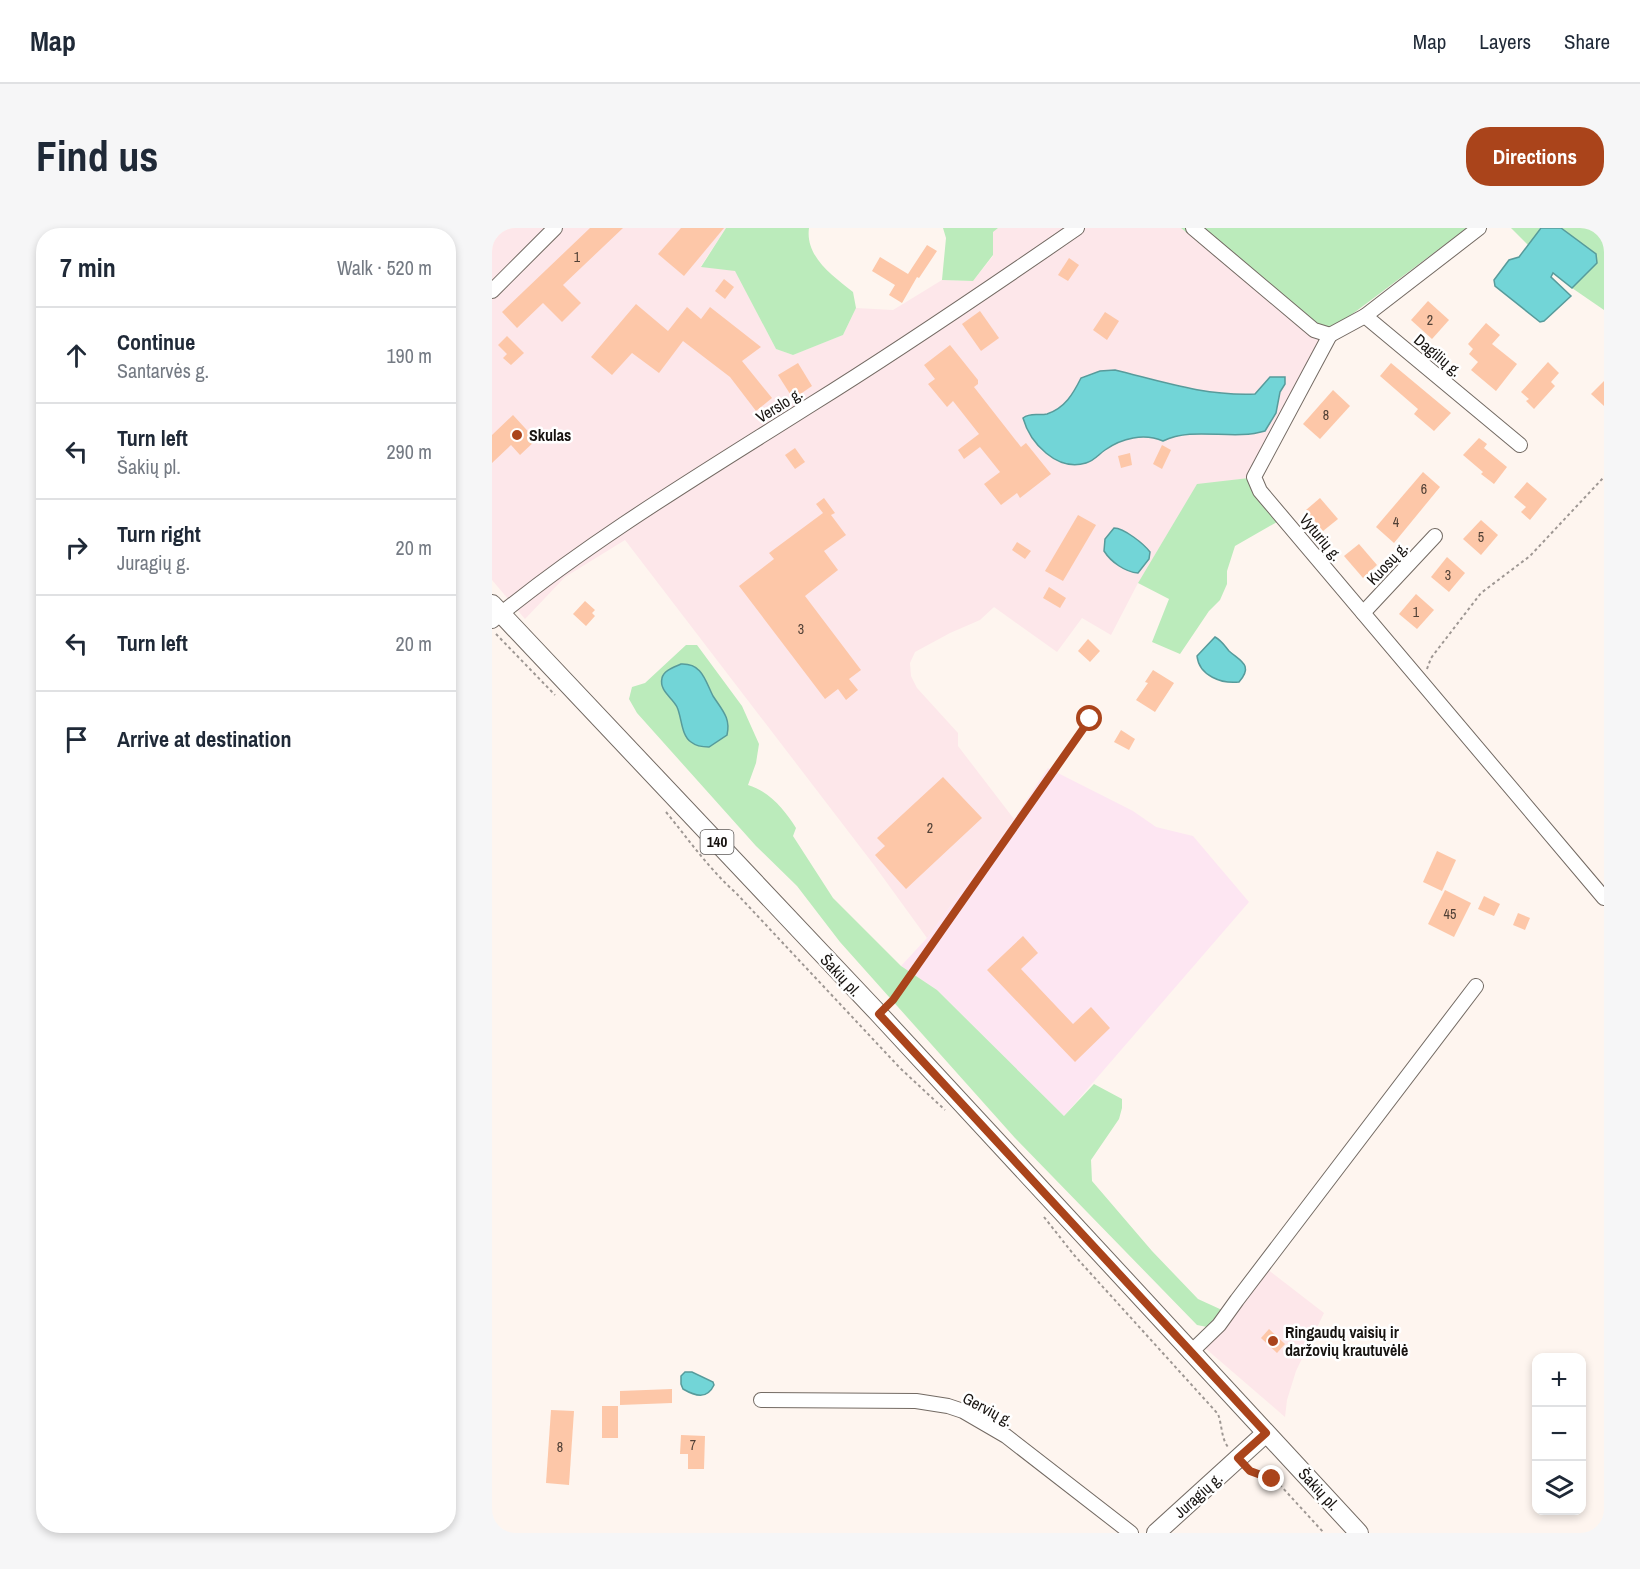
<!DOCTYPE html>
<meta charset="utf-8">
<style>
body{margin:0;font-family:"Archivo Narrow",sans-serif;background:#f6f6f7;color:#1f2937}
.controls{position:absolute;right:18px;bottom:18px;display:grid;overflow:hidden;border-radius:12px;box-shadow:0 3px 9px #0003}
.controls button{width:54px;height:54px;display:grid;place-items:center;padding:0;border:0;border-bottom:2px solid #e0e1e3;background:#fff;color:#1f2937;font:30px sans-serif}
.stop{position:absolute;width:18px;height:18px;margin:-14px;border:4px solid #aa441b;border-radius:50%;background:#fff}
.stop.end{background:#aa441b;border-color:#fff;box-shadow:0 2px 6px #0008}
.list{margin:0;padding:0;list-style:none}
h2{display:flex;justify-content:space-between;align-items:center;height:78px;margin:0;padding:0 24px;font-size:26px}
h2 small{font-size:20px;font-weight:400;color:#747a83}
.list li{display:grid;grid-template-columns:39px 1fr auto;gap:18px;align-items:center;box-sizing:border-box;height:96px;padding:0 24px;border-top:2px solid #e0e1e3}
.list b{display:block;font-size:22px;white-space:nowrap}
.list p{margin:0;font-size:20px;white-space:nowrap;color:#747a83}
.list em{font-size:20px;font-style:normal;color:#747a83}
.icon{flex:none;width:33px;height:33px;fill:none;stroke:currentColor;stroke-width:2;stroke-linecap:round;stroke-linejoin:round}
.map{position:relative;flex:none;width:1112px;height:1305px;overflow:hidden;border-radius:24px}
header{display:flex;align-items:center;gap:36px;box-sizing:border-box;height:84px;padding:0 30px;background:#fff;border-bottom:2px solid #e0e1e3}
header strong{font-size:28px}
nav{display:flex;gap:33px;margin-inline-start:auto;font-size:21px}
.intro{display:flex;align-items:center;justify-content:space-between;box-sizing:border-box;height:144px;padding:0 36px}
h1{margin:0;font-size:42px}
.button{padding:15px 27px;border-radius:24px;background:#aa441b;color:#fff;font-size:21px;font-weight:700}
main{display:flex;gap:36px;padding:0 36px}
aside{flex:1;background:#fff;border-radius:24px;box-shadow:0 3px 9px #0003}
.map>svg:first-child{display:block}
.commercial{fill:#fde7ea}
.industrial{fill:#fde6f2}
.green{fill:#bbebbb}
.water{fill:#72d5d7;stroke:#579b9b;stroke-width:1.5}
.building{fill:#fdc7a8}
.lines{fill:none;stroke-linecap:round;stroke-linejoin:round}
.minor-casing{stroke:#736a63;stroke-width:16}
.major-casing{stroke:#736a63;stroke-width:20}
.path{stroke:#9e9793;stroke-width:2;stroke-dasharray:3 3;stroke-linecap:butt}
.minor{stroke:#fff;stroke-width:14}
.major{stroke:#fff;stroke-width:18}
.route{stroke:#aa441b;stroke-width:8}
.poi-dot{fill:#aa441b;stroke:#fff;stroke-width:2}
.labels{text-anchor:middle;stroke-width:5;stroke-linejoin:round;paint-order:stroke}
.number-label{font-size:14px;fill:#504036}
.shield{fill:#fff;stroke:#5d5a58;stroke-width:1.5}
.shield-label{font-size:15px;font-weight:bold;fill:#171310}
.street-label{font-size:16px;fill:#171310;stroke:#fff}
.poi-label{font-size:16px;font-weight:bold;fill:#171310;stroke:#fff;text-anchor:start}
</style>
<header>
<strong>Map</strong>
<nav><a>Map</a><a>Layers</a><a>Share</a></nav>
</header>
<div class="intro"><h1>Find us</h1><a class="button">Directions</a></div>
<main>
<aside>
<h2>7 min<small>Walk · 520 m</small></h2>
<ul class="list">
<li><svg class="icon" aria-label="ahead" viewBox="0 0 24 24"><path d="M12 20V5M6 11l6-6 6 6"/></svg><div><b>Continue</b><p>Santarvės g.</p></div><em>190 m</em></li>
<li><svg class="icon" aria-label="left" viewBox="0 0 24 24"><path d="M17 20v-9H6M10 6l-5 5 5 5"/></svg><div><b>Turn left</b><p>Šakių pl.</p></div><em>290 m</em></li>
<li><svg class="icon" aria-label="right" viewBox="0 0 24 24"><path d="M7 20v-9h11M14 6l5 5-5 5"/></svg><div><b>Turn right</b><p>Juragių g.</p></div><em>20 m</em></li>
<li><svg class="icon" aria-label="left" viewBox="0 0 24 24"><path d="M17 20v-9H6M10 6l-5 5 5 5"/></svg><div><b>Turn left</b></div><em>20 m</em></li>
<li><svg class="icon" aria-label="arrive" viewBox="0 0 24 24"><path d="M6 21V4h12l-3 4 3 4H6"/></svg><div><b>Arrive at destination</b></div></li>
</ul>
</aside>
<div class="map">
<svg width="1112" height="1305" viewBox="0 0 1112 1305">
<rect width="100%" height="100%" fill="#fef5ef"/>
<g class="commercial">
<polygon points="0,0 234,0 209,38 243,42 284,121 301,127 351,107 364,80 401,82 450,52 481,53 501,28 501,3 506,0 689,0 827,111 763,235 757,250 705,257 646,355 619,407 590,390 565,424 502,379 488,392 458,405 423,424 418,435 419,448 425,460 466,505 466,518 522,591 435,710 382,637 133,312 73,349 33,391 0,352"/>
<polygon points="775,1041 832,1085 804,1143 795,1172 793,1189 713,1120"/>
</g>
<polygon class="industrial" points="556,540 641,583 664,599 701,608 757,674 572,888 445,762 409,738 435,710 522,591"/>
<g class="green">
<path d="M234,0h83c-4,29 24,48 44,64l3,16 -13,27 -50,20 -17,-6 -41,-78 -34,-4z"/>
<polygon points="451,0 506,0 501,4 501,27 481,53 450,52 454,10"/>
<polygon points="689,0 975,0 827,111"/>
<polygon points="1019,0 1049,0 1037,18"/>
<polygon points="1069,0 1112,0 1112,82 1080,60 1105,35 1104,26"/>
<polygon points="757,250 785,294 743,318 735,343 735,356 728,372 717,383 688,426 660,414 677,371 646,355 705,256"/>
<path d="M194,417h11l45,61 17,38 -3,19 -8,22c21,6 37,25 48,43l-3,8 40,62 68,68 36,24 127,126 30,-32 28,15v9l-3,11 -28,41 1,21 60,70 46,48 24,11 -15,17 -10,-2 -182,-187 -175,-196 -43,-56 -41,-40 -119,-133 -8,-14 3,-12 13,-4z"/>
</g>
<g class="water">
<polygon points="1049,0 1069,0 1104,26 1105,35 1080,60 1061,45 1059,49 1079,68 1052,93 1048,94 1003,58 1002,52 1017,32 1027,29"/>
<path d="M623,142c49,12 89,26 140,24l15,-17h15v7l-5,8 -4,21 -11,18c-33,10 -71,-5 -102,10 -19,-8 -41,-3 -58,9 -6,4 -11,11 -19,13 -29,9 -56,-20 -63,-45 8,-6 15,-2 24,-4 18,-6 26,-20 34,-36l19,-7z"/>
<path d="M622,300c10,0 30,16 36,24l-1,7 -11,14c-13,-1 -27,-11 -34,-22l1,-12z"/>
<path d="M723,409c7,4 9,8 14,14 11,10 25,14 10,31 -17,2 -40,-6 -42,-26z"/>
<path d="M189,436c21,-1 24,16 32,32 9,14 18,22 14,39l-18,12c-6,0 -13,-1 -18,-5 -10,-7 -9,-24 -14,-35 -5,-10 -18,-16 -15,-29 2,-8 13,-11 19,-14z"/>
<path d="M193,1144h7l21,10 1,3c-7,15 -19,11 -31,4l-2,-5v-8z"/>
</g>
<g class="building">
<polygon points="98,0 131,0 71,57 89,75 70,94 51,75 25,100 10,84"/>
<polygon points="189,0 232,0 192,48 166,26"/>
<polygon points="435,17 445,23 427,50 425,49 410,75 397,67 403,57 380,43 388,29 416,46"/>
<polygon points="577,30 587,37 576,53 566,47"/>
<polygon points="232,51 242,59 233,71 223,63"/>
<polygon points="936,73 957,92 940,111 919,92"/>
<polygon points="144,76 176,103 195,79 209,91 218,79 269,119 250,133 280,170 264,183 238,149 191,113 167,145 140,125 120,147 99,129"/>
<polygon points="488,83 507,110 489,123 470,96"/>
<polygon points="613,84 627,93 615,112 601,102"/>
<polygon points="994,95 1008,107 1000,116 1025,136 1004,163 979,142 986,134 977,126 981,121 976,116"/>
<polygon points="15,108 32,125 19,137 11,130 15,126 6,117"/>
<polygon points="458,117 486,152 486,156 482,159 529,219 534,215 559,246 528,270 525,265 509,277 492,256 508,244 488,219 472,231 466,222 487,206 461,173 455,179 436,156 443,151 432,137"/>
<polygon points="1056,134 1067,145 1059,154 1063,158 1042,181 1034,173 1037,171 1029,164"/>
<polygon points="306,135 320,158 304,169 300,169 286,147"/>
<polygon points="899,135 959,185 942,203 922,186 926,181 888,148"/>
<polygon points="1112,153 1112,178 1099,166"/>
<polygon points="841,162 858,178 828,211 811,196"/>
<polygon points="21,187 44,212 28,227 19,217 0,235 0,207"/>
<polygon points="987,210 995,216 992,220 1015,239 1002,256 989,246 991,244 971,227"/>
<polygon points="670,217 679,222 670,241 661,236"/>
<polygon points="303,220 313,234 303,241 293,227"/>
<polygon points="638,225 640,237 629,240 626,228"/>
<polygon points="931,244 948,259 902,315 884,299"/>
<polygon points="1035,254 1055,271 1038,292 1029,284 1034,279 1022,269"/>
<polygon points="332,270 343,285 339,287 354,307 332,323 346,342 313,368 369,442 357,451 366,462 354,472 346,461 333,471 247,358 282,331 277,325 331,285 324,276"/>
<polygon points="828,270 846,291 831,303 814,282"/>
<polygon points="586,287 604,297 571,353 553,343"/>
<polygon points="989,292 1006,307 989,327 971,311"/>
<polygon points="525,314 539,323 533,331 520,322"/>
<polygon points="867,316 885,337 871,350 852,328"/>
<polygon points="955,329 973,345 957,364 939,349"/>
<polygon points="557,359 574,370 568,380 551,370"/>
<polygon points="924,366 942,382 925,401 907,386"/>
<polygon points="93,373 103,382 100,385 103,388 94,398 81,386"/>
<polygon points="596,411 608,423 598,434 586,423"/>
<polygon points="661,442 682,455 663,484 644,472 656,455 653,454"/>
<polygon points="629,502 643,511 637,522 622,514"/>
<polygon points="451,549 490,590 414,661 383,627 393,618 385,610"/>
<polygon points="945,623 964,632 950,663 931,654"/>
<polygon points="953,662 979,675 962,709 936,696"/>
<polygon points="992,668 1008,676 1002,688 986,681"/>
<polygon points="1026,685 1038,690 1033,702 1021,697"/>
<polygon points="531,708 546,725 529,741 581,796 599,779 618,800 583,834 495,742"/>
<polygon points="777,1101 793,1116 785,1125 769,1110"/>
<polygon points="180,1161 180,1175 128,1177 128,1163"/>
<rect x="110" y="1178" width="16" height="32"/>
<polygon points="59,1182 82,1183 77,1257 54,1255"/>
<polygon points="189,1207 213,1208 212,1241 196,1241 196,1226 188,1226"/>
</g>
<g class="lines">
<g class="minor-casing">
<g id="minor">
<polyline points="701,0 822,102 838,107"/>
<polyline points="0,63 63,0"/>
<polyline points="873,88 987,0"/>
<polyline points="838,107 762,249 768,263 1112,670"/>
<polyline points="838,107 873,88 1028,217"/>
<polyline points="871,385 943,308"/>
<path d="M0,393c100,-82 211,-148 320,-217 90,-56 178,-116 265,-176"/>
<polyline points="698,1125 727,1097 745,1072 984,758"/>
<polyline points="269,1172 424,1173 456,1178 471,1183 514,1208 639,1305"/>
</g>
</g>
<g class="major-casing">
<g id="major">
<polyline points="0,376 387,786 867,1305"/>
<polyline points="664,1305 774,1205"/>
</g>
</g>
<g class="path">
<polyline points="4,406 63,467"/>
<polyline points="935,441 939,430 989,365 1038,328 1112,249"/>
<path d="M174,584c23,28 43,57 70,81l164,175 45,42"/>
<polyline points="397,776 598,491"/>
<path d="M552,989l30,38 144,159c4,10 3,24 10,33"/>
<polyline points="756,1240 780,1251 789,1258 832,1305"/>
</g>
<use href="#minor" class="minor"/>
<use href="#major" class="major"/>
</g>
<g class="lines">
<polyline class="route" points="598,491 401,772 387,786 774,1205 746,1230 758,1243 780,1251"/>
</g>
<g class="poi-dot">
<circle cx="25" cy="207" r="6"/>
<circle cx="781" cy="1113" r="6"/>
</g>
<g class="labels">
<g class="number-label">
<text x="85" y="34">1</text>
<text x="938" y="97">2</text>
<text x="834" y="192">8</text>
<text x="932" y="266">6</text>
<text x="904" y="299">4</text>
<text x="989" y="314">5</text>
<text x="956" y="352">3</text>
<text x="924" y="389">1</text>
<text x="309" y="406">3</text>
<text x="438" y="605">2</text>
<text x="958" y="691">45</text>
<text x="201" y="1222">7</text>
<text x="68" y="1224">8</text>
</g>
<rect class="shield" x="208.5" y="602" width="33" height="24" rx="4.5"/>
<g class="shield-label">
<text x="225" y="619">140</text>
</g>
<g class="street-label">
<text transform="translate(946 127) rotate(40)" y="6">Dagilių g.</text>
<text transform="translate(287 177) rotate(-32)" y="6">Verslo g.</text>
<text transform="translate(829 309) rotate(50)" y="6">Vyturių g.</text>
<text transform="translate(895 335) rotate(-47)" y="6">Kuosų g.</text>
<text transform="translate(349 747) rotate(47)" y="6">Šakių pl.</text>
<text transform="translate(496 1181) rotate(28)" y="6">Gervių g.</text>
<text transform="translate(827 1261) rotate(47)" y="6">Šakių pl.</text>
<text transform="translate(706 1267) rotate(-42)" y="6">Juragių g.</text>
</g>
<g class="poi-label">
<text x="37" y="213">Skulas</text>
<text x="793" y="1110">Ringaudų vaisių ir<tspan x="793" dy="18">daržovių krautuvėlė</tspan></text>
</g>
</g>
</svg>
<div class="controls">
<button>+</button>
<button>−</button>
<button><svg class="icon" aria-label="layers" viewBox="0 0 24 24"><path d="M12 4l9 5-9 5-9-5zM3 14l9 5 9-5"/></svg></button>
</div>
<div class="stop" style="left:598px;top:491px"></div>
<div class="stop end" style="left:780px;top:1251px"></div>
</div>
</main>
